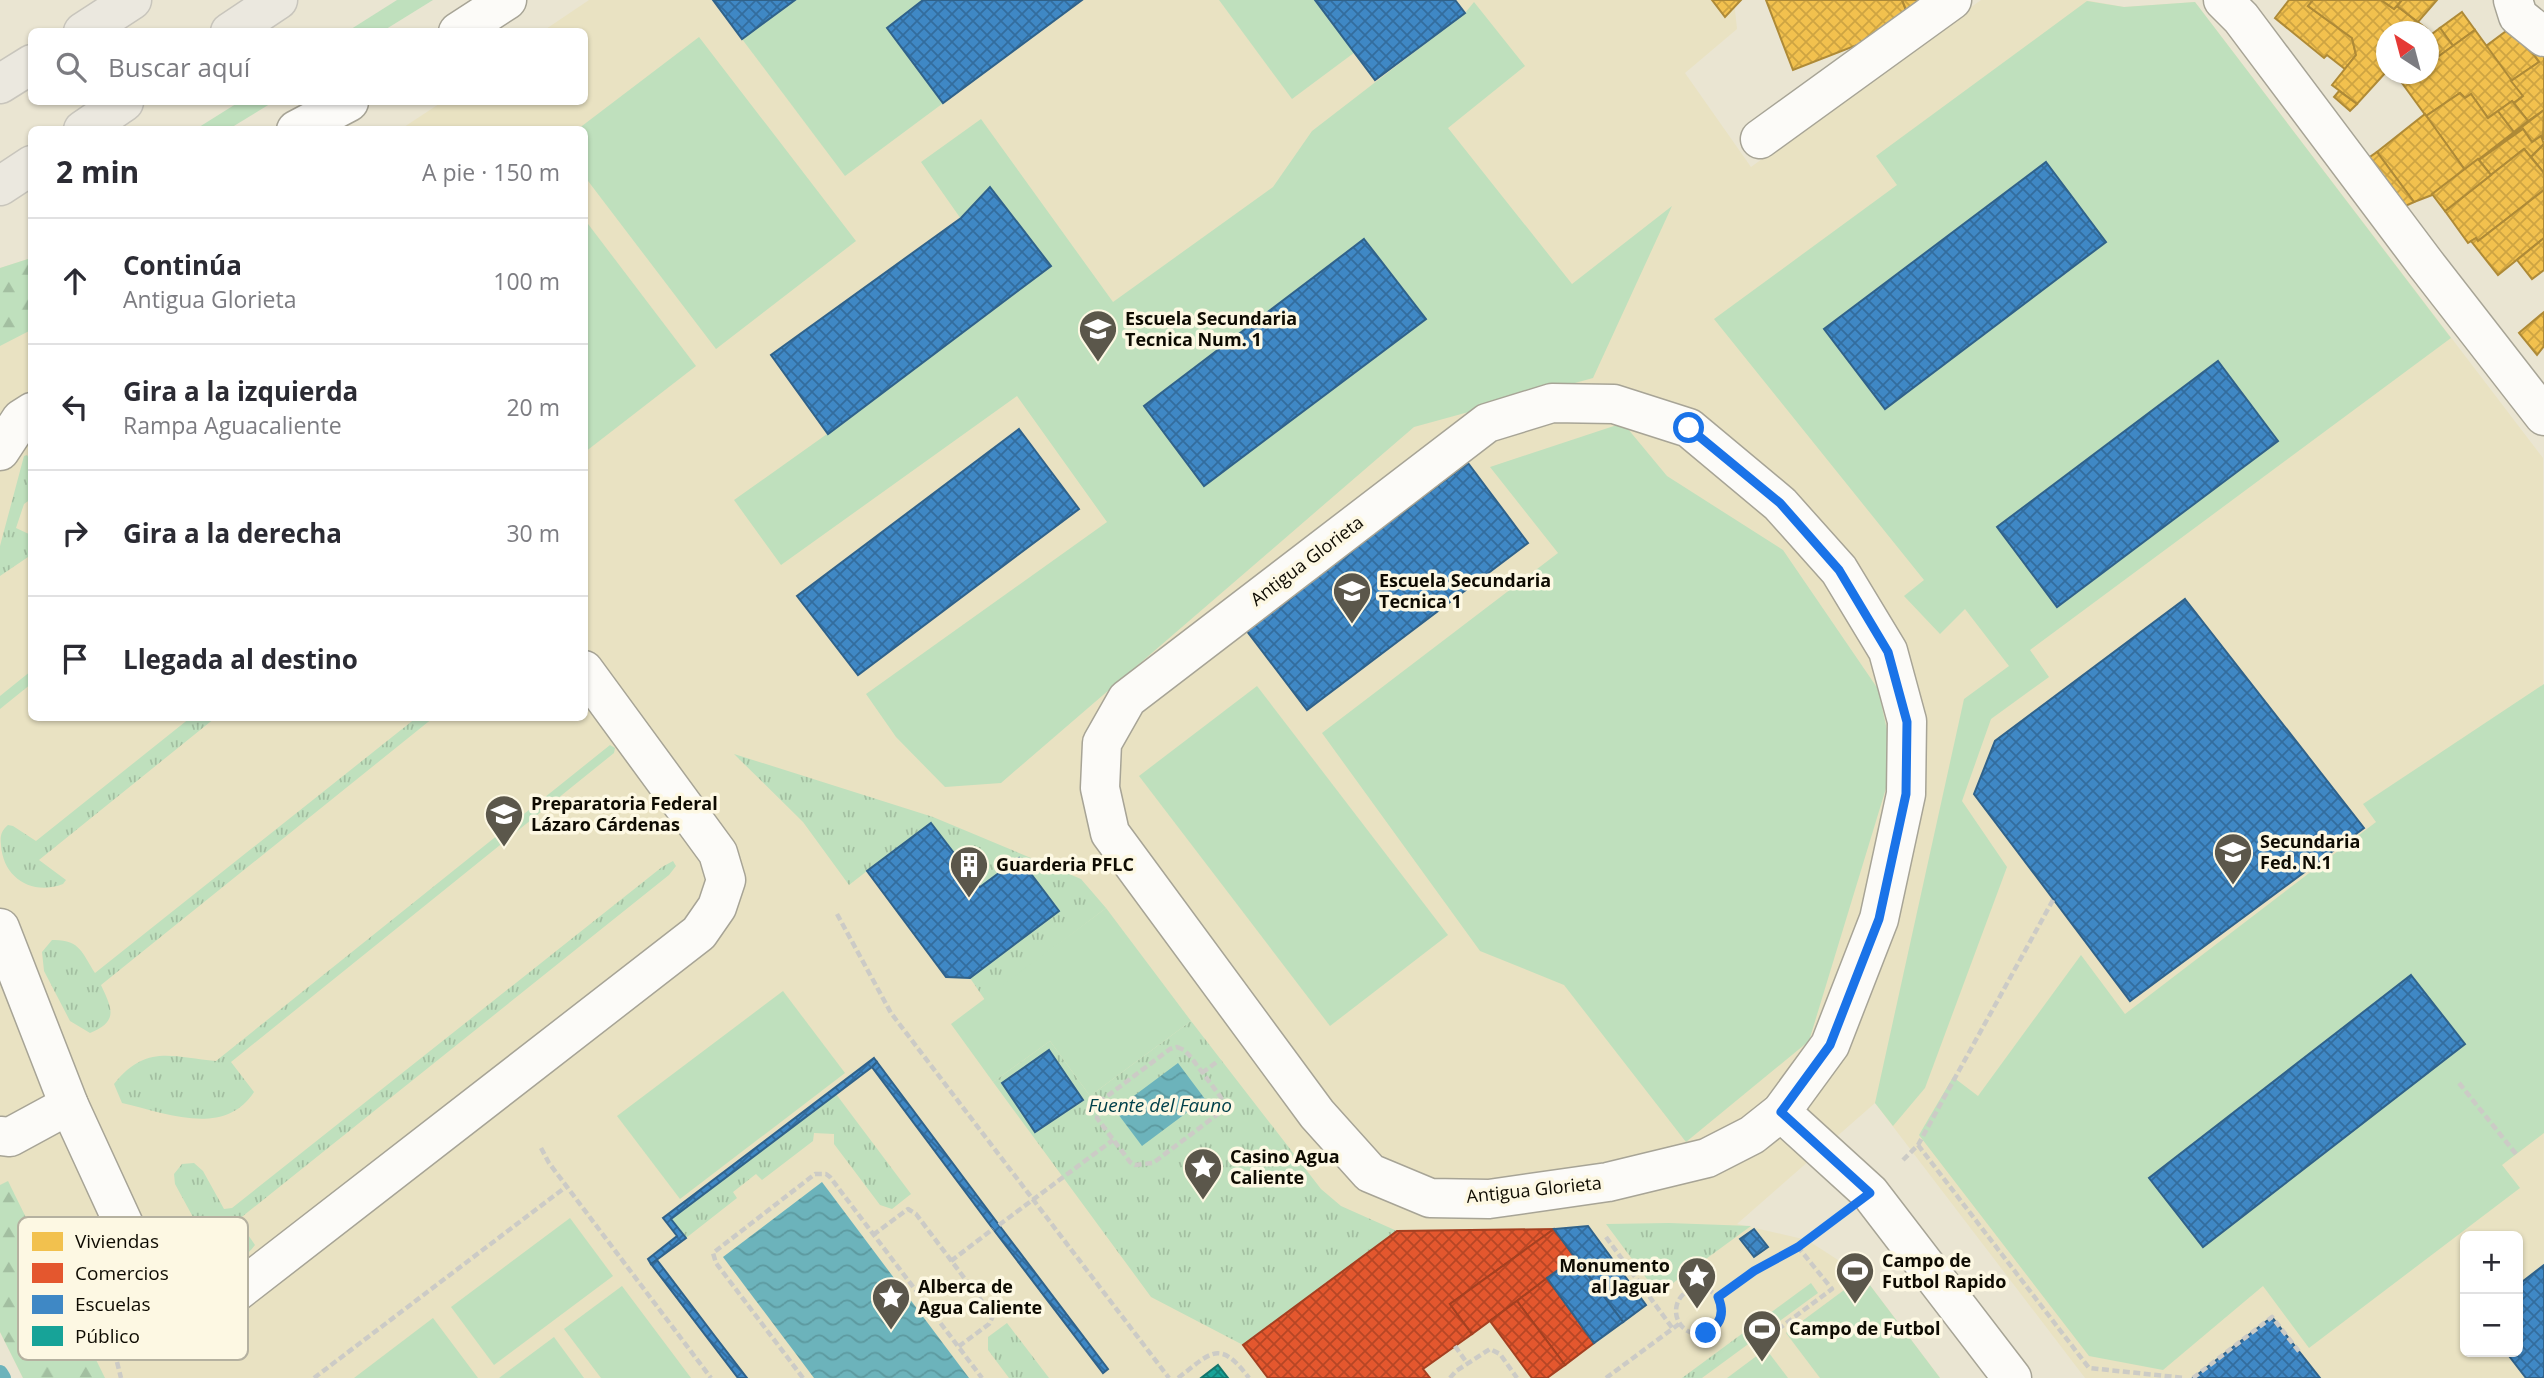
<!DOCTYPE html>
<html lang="es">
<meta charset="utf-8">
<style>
body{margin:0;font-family:"Open Sans",sans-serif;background:#f7f7f7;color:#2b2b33}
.controls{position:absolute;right:21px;bottom:21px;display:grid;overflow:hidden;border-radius:10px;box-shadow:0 2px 5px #0004}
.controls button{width:63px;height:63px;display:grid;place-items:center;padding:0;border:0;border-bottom:2px solid #e1e1e2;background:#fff;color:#2b2b33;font:35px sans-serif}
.compass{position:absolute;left:2376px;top:21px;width:63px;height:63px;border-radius:50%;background:#fff;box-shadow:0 2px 5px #0004;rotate:324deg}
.stop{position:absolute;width:21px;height:21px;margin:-16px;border:5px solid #1a73e8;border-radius:50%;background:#fff}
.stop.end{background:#1a73e8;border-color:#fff;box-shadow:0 2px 7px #0008}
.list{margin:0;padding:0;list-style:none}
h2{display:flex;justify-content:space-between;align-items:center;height:91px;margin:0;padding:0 28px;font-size:30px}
h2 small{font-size:23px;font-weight:400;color:#7c7c81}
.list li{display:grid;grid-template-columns:46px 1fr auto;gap:21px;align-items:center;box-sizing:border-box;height:126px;padding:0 28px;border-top:2px solid #e1e1e2}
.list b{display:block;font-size:26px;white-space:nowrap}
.list p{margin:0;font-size:23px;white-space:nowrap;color:#7c7c81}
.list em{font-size:23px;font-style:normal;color:#7c7c81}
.icon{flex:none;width:38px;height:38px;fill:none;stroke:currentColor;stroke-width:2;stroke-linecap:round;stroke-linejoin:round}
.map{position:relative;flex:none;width:2544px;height:1378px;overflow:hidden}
.search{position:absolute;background:#fff;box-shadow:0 2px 5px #0004;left:28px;top:28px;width:560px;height:77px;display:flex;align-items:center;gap:18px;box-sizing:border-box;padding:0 24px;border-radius:10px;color:#7c7c81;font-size:26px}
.panel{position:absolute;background:#fff;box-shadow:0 2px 5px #0004;left:28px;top:126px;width:560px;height:595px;border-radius:10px}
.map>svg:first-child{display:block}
.built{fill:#e9e2c2;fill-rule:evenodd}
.grass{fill:url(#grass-tufts)}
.forest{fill:url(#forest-firs)}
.park{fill:#bfe0bd}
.water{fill:url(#water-waves)}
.homes{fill:url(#homes-cross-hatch);stroke:#ae8a37;stroke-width:2}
.shops{fill:url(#shops-cross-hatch);stroke:#a44021;stroke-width:2}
.schools{fill:url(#schools-cross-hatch);stroke:#30628a;stroke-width:2}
.public{fill:url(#public-cross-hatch);stroke:#14756b;stroke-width:2}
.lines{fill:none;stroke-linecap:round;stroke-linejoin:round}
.stream{stroke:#6cb3bb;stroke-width:16}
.minor-casing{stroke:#a7a496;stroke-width:41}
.major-casing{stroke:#c8c5bc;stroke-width:41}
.path{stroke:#cccbc6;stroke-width:4.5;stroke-dasharray:7 3.5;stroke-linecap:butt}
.minor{stroke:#fcfbf8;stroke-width:38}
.major{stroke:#ebe8df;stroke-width:38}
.route{stroke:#1a73e8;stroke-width:9}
.labels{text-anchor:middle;stroke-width:7;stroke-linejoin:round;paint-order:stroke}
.poi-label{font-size:18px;font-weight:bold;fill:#0e0b02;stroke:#fdf8e3;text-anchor:start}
.street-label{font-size:18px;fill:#0e0b02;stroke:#fdf8e3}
.water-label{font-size:19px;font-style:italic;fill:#00404a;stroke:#fdf8e3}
.key{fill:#fdf8e3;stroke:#b5b1a0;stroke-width:2}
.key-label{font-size:19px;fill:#0e0b02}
</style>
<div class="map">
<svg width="2544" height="1378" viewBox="0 0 2544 1378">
<defs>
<pattern id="grass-tufts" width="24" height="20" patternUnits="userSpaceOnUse" patternTransform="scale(1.75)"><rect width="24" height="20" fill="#bfe0bd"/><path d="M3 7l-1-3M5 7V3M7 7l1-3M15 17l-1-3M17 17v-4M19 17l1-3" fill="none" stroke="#a3bfa1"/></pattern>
<pattern id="forest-firs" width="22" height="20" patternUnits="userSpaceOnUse" patternTransform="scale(1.75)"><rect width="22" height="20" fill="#bfe0bd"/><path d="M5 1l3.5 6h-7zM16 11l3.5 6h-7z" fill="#a3bfa1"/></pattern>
<pattern id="water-waves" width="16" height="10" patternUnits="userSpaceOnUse" patternTransform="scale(1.75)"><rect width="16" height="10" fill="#6cb3bb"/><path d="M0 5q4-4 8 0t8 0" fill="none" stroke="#5c999f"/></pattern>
<pattern id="homes-cross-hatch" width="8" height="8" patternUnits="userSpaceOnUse" patternTransform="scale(1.75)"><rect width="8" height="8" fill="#f2c14e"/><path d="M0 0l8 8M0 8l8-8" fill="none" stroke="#cea442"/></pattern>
<pattern id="shops-cross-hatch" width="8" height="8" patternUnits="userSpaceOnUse" patternTransform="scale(1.75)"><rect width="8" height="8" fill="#e4572e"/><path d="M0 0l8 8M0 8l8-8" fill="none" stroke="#b74625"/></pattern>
<pattern id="schools-cross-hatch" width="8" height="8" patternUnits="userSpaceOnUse" patternTransform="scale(1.75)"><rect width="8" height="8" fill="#3f88c5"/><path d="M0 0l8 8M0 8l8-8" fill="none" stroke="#336d9e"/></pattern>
<pattern id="public-cross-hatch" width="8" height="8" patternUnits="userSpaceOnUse" patternTransform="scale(1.75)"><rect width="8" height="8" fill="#17a398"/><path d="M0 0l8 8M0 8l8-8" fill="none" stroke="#13837a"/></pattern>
</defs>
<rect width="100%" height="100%" fill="#eae5d2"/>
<path class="built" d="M589,0h1145l3,29 -52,44 66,94 230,-167h104l39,7 71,-5 348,456 1,920h-459l-210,-275 -138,121 70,16 56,36 77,102h-1917l-23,-46v-1064l31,-10 1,460h552v-588l-183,-1 41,-27h142v-70l-41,-1zM2465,1236h53v116h-53z"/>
<g class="grass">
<polygon points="27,455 31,462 31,499 24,504 16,528 31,535 31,555 0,576 0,546 24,456"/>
<polygon points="31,671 31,684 0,709 0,696"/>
<path d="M190,718h25l-176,142 27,20 -3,4c-31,12 -60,-6 -62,-39 -1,-9 0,-14 7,-20l5,1 23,15z"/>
<path d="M416,718h17l-332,267c11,24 18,36 -11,48l-20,-12 -26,-50 -2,-19 10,-12c28,-1 30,13 43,33z"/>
<path d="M610,745l5,3 -1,5 -383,309 23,30c-30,46 -88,21 -132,11l-8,-19c32,-40 57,-27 102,-23z"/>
<polygon points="734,754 933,817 1081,879 1106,908 985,1000 970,978 946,977 867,871 849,885 803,822"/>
<path d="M673,861l3,5 -7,9 -431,345 17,25c-9,12 -18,18 -33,17l-9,-8 -38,-70 -1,-10 8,-10 12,-1 9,8 21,38 8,-1 430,-341z"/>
<polygon points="1191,1021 1321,1189 1341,1206 1397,1231 1243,1345 1151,1297 993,1082 1050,1041 1090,1096"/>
<polygon points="836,1094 911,1194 892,1209 880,1205 834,1144 834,1134 814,1133 813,1141 762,1180 756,1174 733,1192 737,1198 686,1238 671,1219"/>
<polygon points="1669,1223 1751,1226 1658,1294 1606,1224"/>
<polygon points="1811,1283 1818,1293 1702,1378 1682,1378"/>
<polygon points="1007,1323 1049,1378 1009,1378 988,1350 988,1337"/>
</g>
<g class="forest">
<polygon points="31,258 31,330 0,346 0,268"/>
<polygon points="8,1181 105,1378 23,1378 0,1332 0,1185"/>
</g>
<g class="park">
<polygon points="397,0 433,0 383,31 348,31"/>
<polygon points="795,0 1082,0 845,176 742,39"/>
<polygon points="1219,0 1425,0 1292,99"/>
<polygon points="2087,1 2124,7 2195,2 2451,338 2030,650 2049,677 1991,719 1962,801 2007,867 1925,1088 1893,1126 1875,1103 1964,699 2009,666 1965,609 1940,634 1904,596 1924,580 1714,319 1897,185 1876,156"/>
<polygon points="1474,2 1525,66 1448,128 1572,284 1672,206 1593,378 1414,427 1001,783 945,787 896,737 866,694 1107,522 1017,396 781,565 734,500 827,434 771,355 961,219 921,162 981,119 1113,302 1273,187 1312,131 1465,13"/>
<polygon points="699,37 856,241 716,349 585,177 584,130 578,129"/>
<polygon points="239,102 273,102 229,129 196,129"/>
<polygon points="585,220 696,366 585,452"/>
<polygon points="1623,423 1667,476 1783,550 1878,689 1894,762 1809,1041 1686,1142 1564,985 1480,951 1322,733 1558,553 1490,467"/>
<polygon points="2544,684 2544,1133 2502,1165 2520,1188 2309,1348 2263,1286 2163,1370 2089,1356 1919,1135 1953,1077 1978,1096 2081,955 2125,1014 2376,822 2363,804"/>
<polygon points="1257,686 1448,935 1330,1026 1139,776"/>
<polygon points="1106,908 1191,1021 1090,1096 1050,1041 993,1082 951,1024"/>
<polygon points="783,991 845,1073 680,1199 617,1116"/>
<polygon points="570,1218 613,1276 494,1365 451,1307"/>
<polygon points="1863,1276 1940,1378 1820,1378 1786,1333"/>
<polygon points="622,1286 691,1378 601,1378 564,1329"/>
<polygon points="433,1318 478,1378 354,1378"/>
<polygon points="554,1337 584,1378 499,1378"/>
<polygon points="1766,1349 1788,1378 1727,1378"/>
</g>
<g class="water">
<polygon points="1178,1063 1205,1099 1142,1146 1115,1110"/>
<polygon points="822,1182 969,1378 814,1378 723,1257"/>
</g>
<g class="homes">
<polygon points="1712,0 1741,0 1725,17"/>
<polygon points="1766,0 1902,0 1911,24 1793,70"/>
<polygon points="1902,0 1919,0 1924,12 1909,17"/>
<polygon points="2289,0 2313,0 2308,6 2352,38 2356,55 2345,69 2327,55 2324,58 2275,18"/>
<polygon points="2313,0 2381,0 2394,9 2397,6 2427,29 2425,32 2386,32 2386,72 2357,104 2332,85 2356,55 2352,38 2308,6"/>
<polygon points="2381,0 2402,0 2394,9"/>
<polygon points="2402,0 2437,0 2418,22 2397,6"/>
<polygon points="2462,12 2475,30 2453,46 2440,28"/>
<polygon points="2513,26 2539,62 2511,81 2486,46"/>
<polygon points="2440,28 2453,46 2428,64 2428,37"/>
<polygon points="2475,30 2523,96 2514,103 2512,101 2488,118 2471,94 2465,98 2460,93 2426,116 2402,83 2415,74 2428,74 2428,64"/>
<polygon points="2544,39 2544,110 2528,121 2514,103 2523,96 2511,81 2539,62 2531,50"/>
<polygon points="2339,91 2357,104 2350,111 2334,97"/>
<polygon points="2460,93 2465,98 2471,94 2488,118 2498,111 2514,132 2465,170 2426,116"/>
<polygon points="2512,101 2528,121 2514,132 2498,111"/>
<polygon points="2544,110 2543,140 2541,136 2532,142 2523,129 2479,160"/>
<polygon points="2425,114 2465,170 2432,195 2414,202 2377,152"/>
<polygon points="2523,129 2532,142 2541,136 2544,144 2531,157 2524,149 2491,175 2479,160"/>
<polygon points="2544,144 2544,173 2531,157"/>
<polygon points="2524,149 2544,173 2544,190 2478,241 2476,238 2468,243 2445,211"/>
<polygon points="2377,152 2414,202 2401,208 2367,159"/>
<polygon points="2478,159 2491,175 2445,211 2432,194"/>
<polygon points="2544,190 2544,238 2498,275 2471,241 2476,238 2478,241"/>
<polygon points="2544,238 2544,270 2532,279 2517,260"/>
<polygon points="2544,312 2544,346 2537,355 2519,333"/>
</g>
<g class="shops">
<polygon points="1554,1229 1450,1304 1472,1334 1423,1369 1430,1378 1268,1378 1243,1345 1397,1231"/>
<polygon points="1554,1229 1575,1258 1472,1334 1450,1304"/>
<polygon points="1547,1278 1594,1343 1565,1365 1517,1301"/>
<polygon points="1517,1301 1565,1365 1547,1378 1532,1378 1490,1321"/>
</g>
<g class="schools">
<polygon points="713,0 795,0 742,39"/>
<polygon points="923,0 1082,0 943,103 887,28"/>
<polygon points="1315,0 1455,0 1465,13 1375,80"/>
<polygon points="2046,162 2106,242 1885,409 1824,329"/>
<polygon points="990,187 1051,266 828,434 771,355 961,218"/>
<polygon points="1364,239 1426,319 1204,486 1144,406"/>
<polygon points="2218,361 2278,441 2057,607 1997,527"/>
<polygon points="1019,429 1079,509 858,675 797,596"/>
<polygon points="1468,463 1528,543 1307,710 1246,630"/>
<polygon points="2185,599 2364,828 2130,1001 1974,794 1995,741"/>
<polygon points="931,823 980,887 1019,858 1059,911 970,978 946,977 867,871"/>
<polygon points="2411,975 2465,1044 2203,1247 2149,1178"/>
<polygon points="1049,1050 1083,1100 1035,1132 1002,1083"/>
<polygon points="874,1058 877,1062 872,1067 671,1219 686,1238 651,1264 648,1259 677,1236 663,1218"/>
<polygon points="877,1062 999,1225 1108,1369 1103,1373 993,1229 872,1067"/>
<polygon points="1588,1226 1646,1305 1623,1322 1554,1229"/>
<polygon points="1754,1229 1768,1247 1754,1257 1740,1239"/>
<polygon points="1575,1258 1623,1322 1594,1343 1547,1278"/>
<polygon points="657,1260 714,1335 747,1378 738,1378 651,1264"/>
<polygon points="2544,1265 2544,1378 2526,1378 2506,1352 2518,1352 2518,1285"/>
<polygon points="2272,1317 2320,1378 2193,1378"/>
</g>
<polygon class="public" points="1218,1365 1228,1378 1201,1378"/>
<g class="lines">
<polyline class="stream" points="0,1373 3,1378"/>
<g class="minor-casing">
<g id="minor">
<polyline points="2223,0 2241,18 2425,263 2544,416"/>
<polyline points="2513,0 2518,16 2544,37"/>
<polyline points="458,32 507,0"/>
<polyline points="296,130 349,102"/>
<polyline points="1760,139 1952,0"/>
<polygon points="1552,403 1614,404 1689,428 1780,504 1839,570 1888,651 1907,721 1906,794 1879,919 1830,1045 1781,1112 1752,1135 1707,1158 1608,1182 1489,1199 1430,1198 1370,1173 1317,1114 1110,833 1100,788 1102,743 1127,699 1487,423"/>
<polyline points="0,451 21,419 32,412"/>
<path d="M0,928l69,177 85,185c23,22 38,24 67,14l478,-371 18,-26 9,-27 -8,-27 -134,-183"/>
<polyline points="1781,1112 1870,1193 2012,1378"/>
<polyline points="0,1136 10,1137 69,1105"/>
</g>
</g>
<g class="major-casing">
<g id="major">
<polyline points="83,32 132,0"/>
<polyline points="230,32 278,0"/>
<polyline points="0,84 32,64"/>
<polyline points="83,130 124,102"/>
<polyline points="0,186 32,165"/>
</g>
</g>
<g class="path">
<polyline points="837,914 891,1013 1169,1378"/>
<path d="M1177,1047l7,3 6,6 30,40c4,7 3,12 -2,18l-65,49 -18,2 -5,-3 -33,-44 1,-15 72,-54z"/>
<polyline points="1202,1073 1218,1061"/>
<polyline points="2459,1083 2516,1154"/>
<polyline points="1918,1145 2089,1368 2185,1378"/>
<polyline points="541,1148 549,1163 711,1378"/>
<polyline points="1903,1160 1918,1145 2053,900"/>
<polyline points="999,1225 1113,1140"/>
<polyline points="873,1235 908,1209 916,1214 993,1316 989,1324 958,1347"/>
<polyline points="1606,1237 1673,1329"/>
<polyline points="951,1261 993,1229"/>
<circle cx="1699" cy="1311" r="23"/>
<path d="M1718,1297c37,-27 78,-49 115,-77"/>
<polyline points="1775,1337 1773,1333 1832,1289 1798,1247"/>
<polyline points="1455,1346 1467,1363"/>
<polyline points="117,1362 121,1378"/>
<polyline points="314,1378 567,1186"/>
<polyline points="803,1378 716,1263 713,1253 815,1174 826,1174 830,1177 982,1378"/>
<path d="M1178,1378c33,-25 41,-40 71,0"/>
<polyline points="1450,1378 1456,1371 1490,1349 1500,1354 1517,1378"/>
<polyline points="1606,1378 1679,1324"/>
<polyline points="2193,1378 2272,1317 2301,1354"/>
</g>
<use href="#minor" class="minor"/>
<use href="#major" class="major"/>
</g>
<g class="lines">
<path class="route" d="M1689,428l91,75 59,67 49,82 19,70 -1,72 -27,125 -49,126 -49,67 89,81 -72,54 -44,24 -36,26c7,16 3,28 -12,36"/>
</g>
<defs>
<g id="school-pin" transform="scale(2.0125)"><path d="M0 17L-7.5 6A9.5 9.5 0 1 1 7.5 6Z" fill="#5b574b" stroke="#fdf8e3"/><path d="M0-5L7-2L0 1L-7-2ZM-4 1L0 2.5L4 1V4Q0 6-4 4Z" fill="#fff"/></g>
<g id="building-pin" transform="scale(2.0125)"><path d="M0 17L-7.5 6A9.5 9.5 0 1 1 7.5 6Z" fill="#5b574b" stroke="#fdf8e3"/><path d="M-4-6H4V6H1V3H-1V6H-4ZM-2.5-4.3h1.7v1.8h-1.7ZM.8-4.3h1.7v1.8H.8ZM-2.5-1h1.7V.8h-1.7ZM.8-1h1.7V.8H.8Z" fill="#fff"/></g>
<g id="sight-pin" transform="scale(2.0125)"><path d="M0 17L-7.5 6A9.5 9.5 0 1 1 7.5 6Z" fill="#5b574b" stroke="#fdf8e3"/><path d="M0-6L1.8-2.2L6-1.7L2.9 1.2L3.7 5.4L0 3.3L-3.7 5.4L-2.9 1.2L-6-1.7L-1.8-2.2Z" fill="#fff"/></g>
<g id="stadium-pin" transform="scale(2.0125)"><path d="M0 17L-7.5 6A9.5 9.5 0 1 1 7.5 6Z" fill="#5b574b" stroke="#fdf8e3"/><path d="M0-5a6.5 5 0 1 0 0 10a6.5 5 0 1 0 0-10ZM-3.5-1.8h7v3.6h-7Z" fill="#fff"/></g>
</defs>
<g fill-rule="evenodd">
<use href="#school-pin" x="1098" y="329"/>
<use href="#school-pin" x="1352" y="591"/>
<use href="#school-pin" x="504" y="814"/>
<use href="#school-pin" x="2233" y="852"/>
<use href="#building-pin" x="969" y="865"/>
<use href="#sight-pin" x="1203" y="1167"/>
<use href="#stadium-pin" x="1855" y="1271"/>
<use href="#sight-pin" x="1697" y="1276"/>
<use href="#sight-pin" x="891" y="1297"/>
<use href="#stadium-pin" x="1762" y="1329"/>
</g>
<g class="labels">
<g class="poi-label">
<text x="1125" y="325">Escuela Secundaria<tspan x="1125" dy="21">Tecnica Num. 1</tspan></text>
<text x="1379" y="587">Escuela Secundaria<tspan x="1379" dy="21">Tecnica 1</tspan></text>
<text x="531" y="810">Preparatoria Federal<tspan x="531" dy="21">Lázaro Cárdenas</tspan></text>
<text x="2260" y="848">Secundaria<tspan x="2260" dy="21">Fed. N.1</tspan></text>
<text x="996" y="871">Guarderia PFLC</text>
<text x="1230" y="1163">Casino Agua<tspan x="1230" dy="21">Caliente</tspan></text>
<text x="1882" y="1267">Campo de<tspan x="1882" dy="21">Futbol Rapido</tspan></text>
<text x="1670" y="1272" text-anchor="end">Monumento<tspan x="1670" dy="21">al Jaguar</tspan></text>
<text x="918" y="1293">Alberca de<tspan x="918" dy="21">Agua Caliente</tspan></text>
<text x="1789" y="1335">Campo de Futbol</text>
</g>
<g class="street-label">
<text transform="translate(1307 561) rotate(-37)" y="6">Antigua Glorieta</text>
<text transform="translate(1534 1190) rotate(-6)" y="6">Antigua Glorieta</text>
</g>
<g class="water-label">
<text x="1160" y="1112">Fuente del Fauno</text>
</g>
</g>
<rect x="18" y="1217" width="230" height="143" rx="10" class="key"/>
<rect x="32" y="1232" width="31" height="19" fill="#f2c14e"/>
<rect x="32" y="1263" width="31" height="20" fill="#e4572e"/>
<rect x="32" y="1295" width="31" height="19" fill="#3f88c5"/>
<rect x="32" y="1326" width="31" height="20" fill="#17a398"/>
<g class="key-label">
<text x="75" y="1248">Viviendas</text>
<text x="75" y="1280">Comercios</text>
<text x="75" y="1311">Escuelas</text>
<text x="75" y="1343">Público</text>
</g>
</svg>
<div class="controls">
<button>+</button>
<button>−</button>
</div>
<svg class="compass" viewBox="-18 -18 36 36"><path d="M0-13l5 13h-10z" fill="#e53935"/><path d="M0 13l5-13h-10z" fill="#7c7c81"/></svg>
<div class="stop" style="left:1689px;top:428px"></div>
<div class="stop end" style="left:1706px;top:1333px"></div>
<div class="search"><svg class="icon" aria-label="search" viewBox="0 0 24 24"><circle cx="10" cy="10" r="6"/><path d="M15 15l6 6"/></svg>Buscar aquí</div>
<section class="panel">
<h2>2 min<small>A pie · 150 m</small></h2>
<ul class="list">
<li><svg class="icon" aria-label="ahead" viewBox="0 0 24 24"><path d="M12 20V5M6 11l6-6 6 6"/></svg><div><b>Continúa</b><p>Antigua Glorieta</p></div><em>100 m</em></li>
<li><svg class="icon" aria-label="left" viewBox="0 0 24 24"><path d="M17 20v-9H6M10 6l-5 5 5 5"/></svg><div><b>Gira a la izquierda</b><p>Rampa Aguacaliente</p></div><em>20 m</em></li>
<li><svg class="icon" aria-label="right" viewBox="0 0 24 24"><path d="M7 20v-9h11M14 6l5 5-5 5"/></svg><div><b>Gira a la derecha</b></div><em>30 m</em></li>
<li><svg class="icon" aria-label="arrive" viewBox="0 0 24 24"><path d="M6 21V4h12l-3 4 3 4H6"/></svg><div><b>Llegada al destino</b></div></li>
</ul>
</section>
</div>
